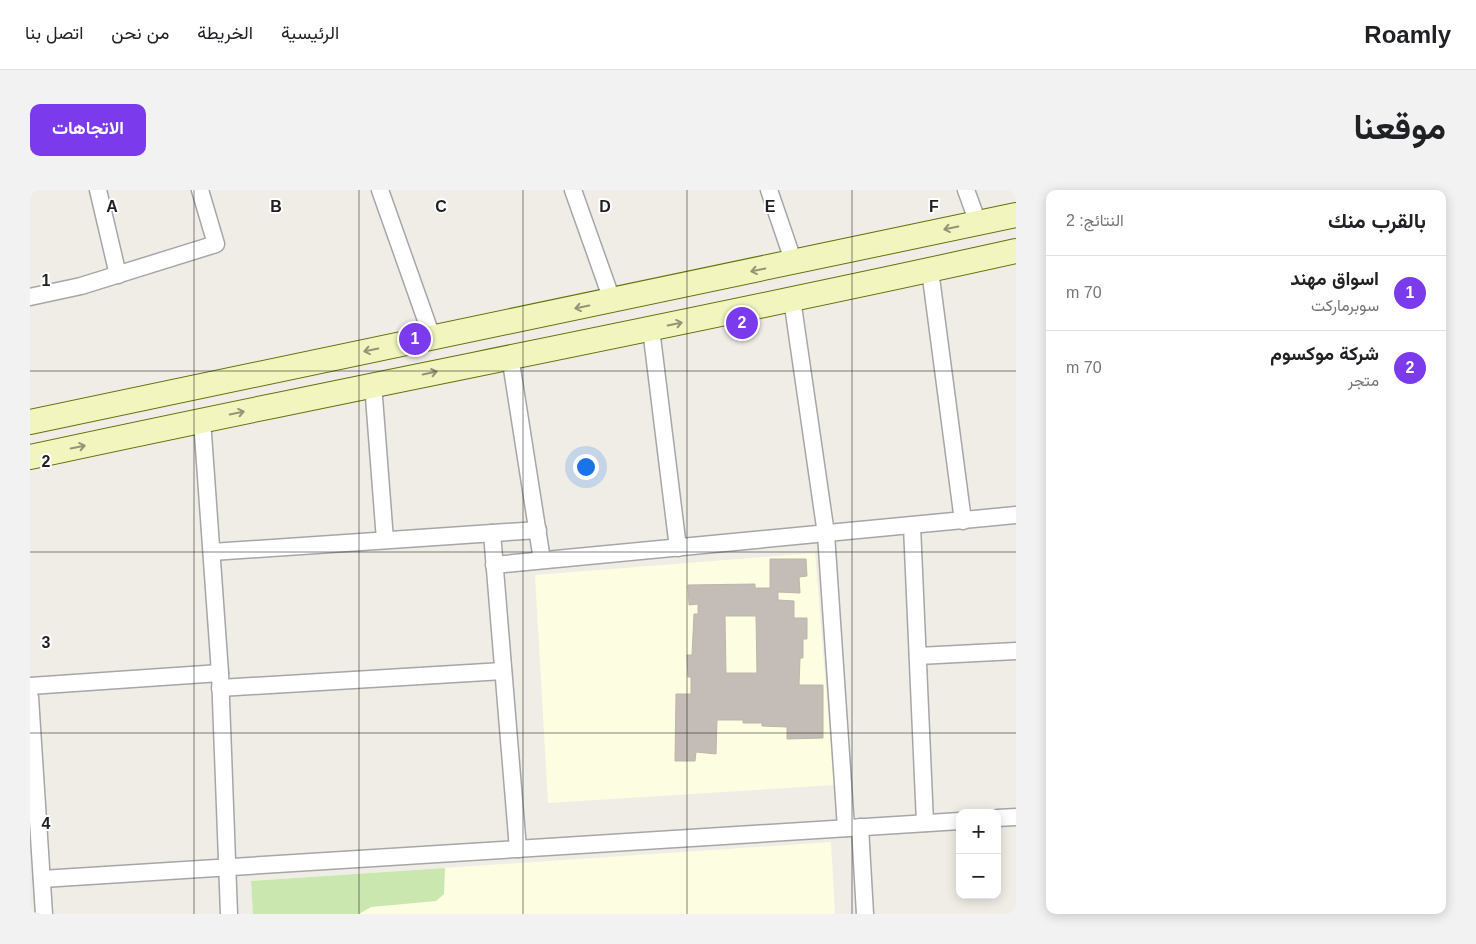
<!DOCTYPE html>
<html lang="ar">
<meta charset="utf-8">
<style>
body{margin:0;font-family:Arial,Vazirmatn,sans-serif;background:#f2f2f2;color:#202124;direction:rtl}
.controls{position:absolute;right:15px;bottom:15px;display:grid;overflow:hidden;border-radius:10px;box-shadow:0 2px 12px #0003}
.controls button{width:45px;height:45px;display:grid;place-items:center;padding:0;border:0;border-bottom:1px solid #e0e0e0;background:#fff;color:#202124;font:25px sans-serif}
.you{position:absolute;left:555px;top:276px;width:18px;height:18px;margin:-12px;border:4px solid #fff;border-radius:50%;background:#1a73e8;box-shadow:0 0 0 8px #1a73e833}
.badge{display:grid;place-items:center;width:32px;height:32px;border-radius:50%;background:#7c3aed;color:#fff;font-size:16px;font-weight:700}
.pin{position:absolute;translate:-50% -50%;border:2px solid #fff;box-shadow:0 1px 5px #0006}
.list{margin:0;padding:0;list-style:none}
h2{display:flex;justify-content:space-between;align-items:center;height:65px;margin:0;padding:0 20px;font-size:21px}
h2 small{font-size:16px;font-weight:400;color:#757577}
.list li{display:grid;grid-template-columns:32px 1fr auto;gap:15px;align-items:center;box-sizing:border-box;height:75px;padding:0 20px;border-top:1px solid #e0e0e0}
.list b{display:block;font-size:19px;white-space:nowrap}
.list p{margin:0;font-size:16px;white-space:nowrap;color:#757577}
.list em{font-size:16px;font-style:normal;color:#757577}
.map{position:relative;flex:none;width:986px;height:724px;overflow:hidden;direction:ltr;border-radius:10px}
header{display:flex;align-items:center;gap:30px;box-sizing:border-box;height:70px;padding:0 25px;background:#fff;border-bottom:1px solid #e0e0e0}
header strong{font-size:24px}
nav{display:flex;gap:28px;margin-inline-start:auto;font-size:18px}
.intro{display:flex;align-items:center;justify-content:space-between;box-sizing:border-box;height:120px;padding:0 30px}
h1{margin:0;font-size:35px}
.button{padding:12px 22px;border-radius:10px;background:#7c3aed;color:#fff;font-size:18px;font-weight:700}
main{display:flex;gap:30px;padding:0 30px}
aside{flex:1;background:#fff;border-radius:10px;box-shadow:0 2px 12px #0003}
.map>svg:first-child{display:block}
.education{fill:#fdfde2}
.garden{fill:#c9e7af}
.building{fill:#c4bcb6;stroke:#c0b4a9;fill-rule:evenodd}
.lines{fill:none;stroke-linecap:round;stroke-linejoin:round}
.minor-casing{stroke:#a6a6a6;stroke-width:19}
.secondary-casing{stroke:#64720b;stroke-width:26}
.minor{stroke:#fff;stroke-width:16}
.secondary{stroke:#f2f6be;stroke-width:24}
.oneway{stroke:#939576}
.grid{fill:none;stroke:#1f1f1f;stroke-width:1;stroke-opacity:0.55}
.grid-label{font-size:16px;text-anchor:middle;font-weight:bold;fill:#1f1f1f;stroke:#fff;stroke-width:4;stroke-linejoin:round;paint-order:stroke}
</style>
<header>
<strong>Roamly</strong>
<nav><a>الرئيسية</a><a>الخريطة</a><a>من نحن</a><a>اتصل بنا</a></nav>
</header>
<div class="intro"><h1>موقعنا</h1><a class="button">الاتجاهات</a></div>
<main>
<aside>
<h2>بالقرب منك<small>النتائج: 2</small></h2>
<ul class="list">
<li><span class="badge">1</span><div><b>اسواق مهند</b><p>سوبرماركت</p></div><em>70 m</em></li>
<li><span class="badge">2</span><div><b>شركة موكسوم</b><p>متجر</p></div><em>70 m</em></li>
</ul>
</aside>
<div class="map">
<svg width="986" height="724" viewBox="0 0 986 724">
<rect width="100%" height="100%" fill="#f0ede6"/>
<g class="education">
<polygon points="785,363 804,595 518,613 505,385"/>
<polygon points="801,652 805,724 223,724 221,691"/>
</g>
<polygon class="garden" points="415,678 414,704 406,711 341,717 329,724 223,724 221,691"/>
<path class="building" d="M740,369h36l1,17 -8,1 1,16 -22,-1v8l16,1v17h13v21h-4v19h-3l-1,27h24v53l-36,1v-12l-25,-1v-3h-19v-3h-26l-1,34 -20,-2 -1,9h-20l1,-67h15v-17h-3l-1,-22h5l2,-41h4v-10l-9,1 -1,-20 67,-1v4h15zM695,426h31l1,57h-31z"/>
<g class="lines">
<g class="minor-casing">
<g id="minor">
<polyline points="68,0 88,85"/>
<polyline points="350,0 402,147"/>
<polyline points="543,0 582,110"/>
<polyline points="739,0 764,73"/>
<polyline points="936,0 948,33"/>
<polyline points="900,80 933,331"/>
<polyline points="0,107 51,96 186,54 170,0"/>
<polyline points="762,109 796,344 816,638"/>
<polyline points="621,139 648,358"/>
<polyline points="480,166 512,370"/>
<polyline points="343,194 355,350"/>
<polyline points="172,230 190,483 199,724"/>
<polyline points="882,336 895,633"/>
<polyline points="462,343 488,659"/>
<polyline points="182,362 508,340"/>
<polyline points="464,375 986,325"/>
<polyline points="888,466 986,461"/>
<polyline points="0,496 190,483"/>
<polyline points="190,498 473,481"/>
<polyline points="0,507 14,724"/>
<polyline points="967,628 986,627"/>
<polyline points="830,637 835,724"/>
<polyline points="12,689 930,631"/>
</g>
</g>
<g class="secondary-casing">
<g id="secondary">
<polyline points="0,232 986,25"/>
<path d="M0,267c328,-71 658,-133 986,-206"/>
</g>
</g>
<use href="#minor" class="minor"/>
<use href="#secondary" class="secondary"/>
</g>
<defs><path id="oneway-shaft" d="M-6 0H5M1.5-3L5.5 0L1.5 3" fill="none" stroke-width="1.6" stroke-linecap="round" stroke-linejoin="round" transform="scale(1.25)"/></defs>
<g class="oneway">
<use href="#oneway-shaft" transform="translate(921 38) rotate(168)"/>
<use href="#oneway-shaft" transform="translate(728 80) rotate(168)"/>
<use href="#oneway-shaft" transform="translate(552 117) rotate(168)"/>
<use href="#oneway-shaft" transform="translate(645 134) rotate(-12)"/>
<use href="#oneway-shaft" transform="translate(341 160) rotate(168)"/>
<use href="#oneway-shaft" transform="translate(400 183) rotate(-12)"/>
<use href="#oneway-shaft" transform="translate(207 223) rotate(-12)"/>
<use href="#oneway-shaft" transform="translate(48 257) rotate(-12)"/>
</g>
<path class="grid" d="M164,0v724M329,0v724M493,0v724M657,0v724M822,0v724M0,181h986M0,362h986M0,543h986"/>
<g class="grid-label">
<text x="82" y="22">A</text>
<text x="246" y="22">B</text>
<text x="411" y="22">C</text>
<text x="575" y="22">D</text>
<text x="740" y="22">E</text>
<text x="904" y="22">F</text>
<text x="16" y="96">1</text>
<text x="16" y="277">2</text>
<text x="16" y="458">3</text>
<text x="16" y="639">4</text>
</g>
</svg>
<div class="controls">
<button>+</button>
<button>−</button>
</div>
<div class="you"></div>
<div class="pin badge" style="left:385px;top:149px">1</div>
<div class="pin badge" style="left:712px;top:133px">2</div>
</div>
</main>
